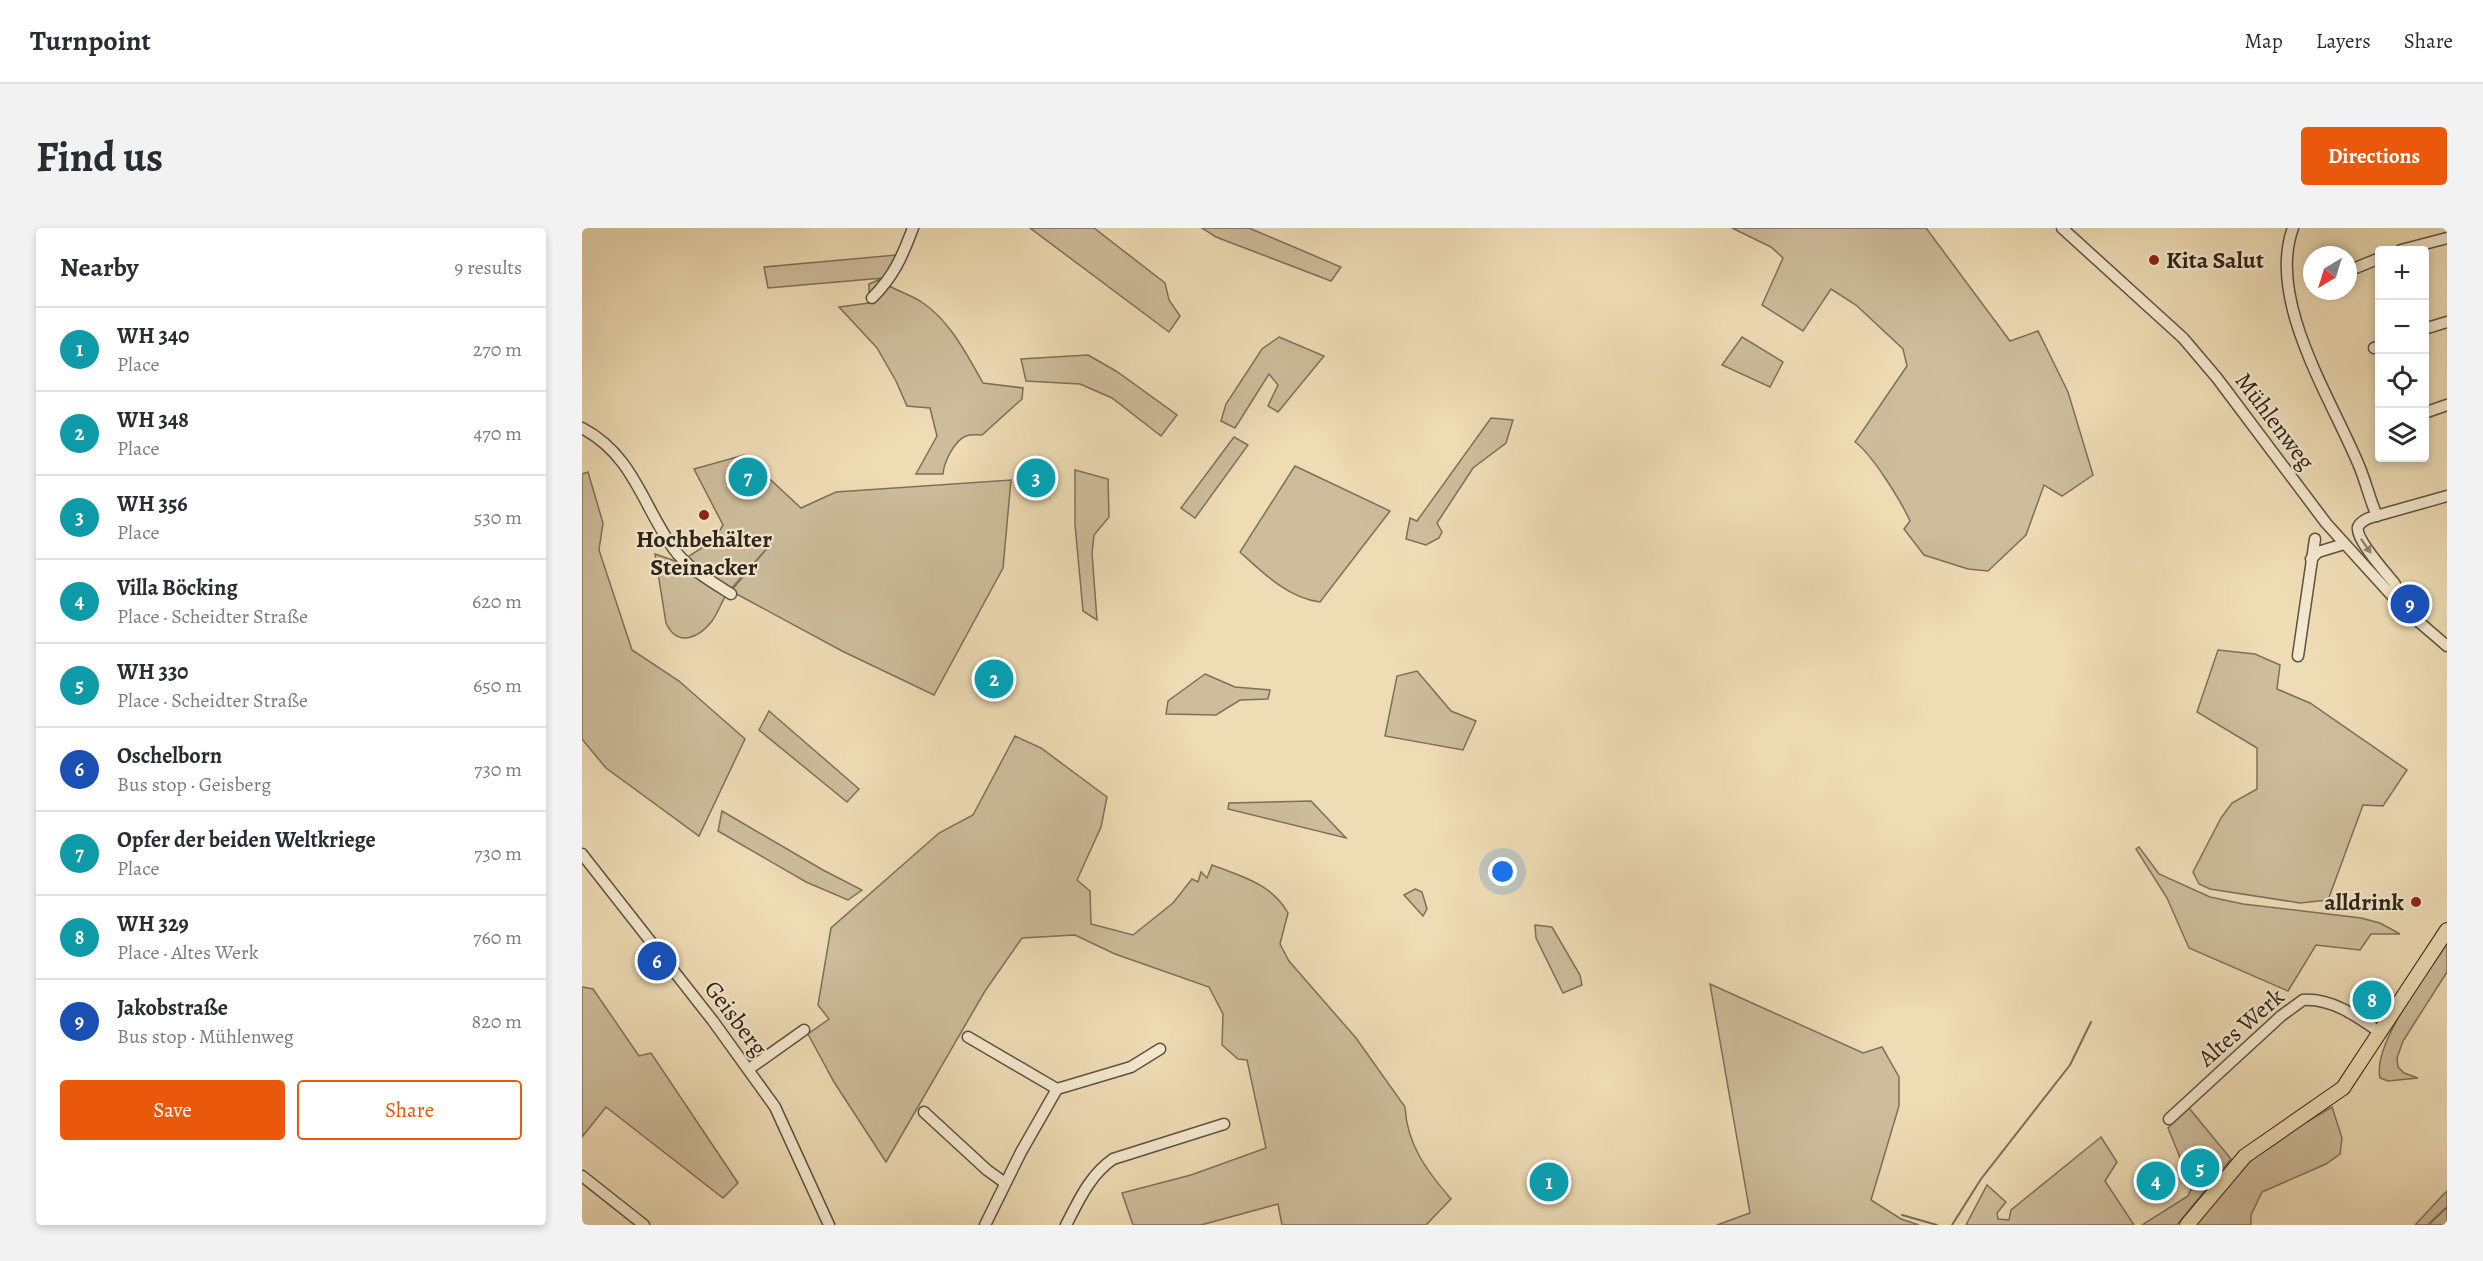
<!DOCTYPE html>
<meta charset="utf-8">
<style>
body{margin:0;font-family:Alegreya,serif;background:#f2f2f3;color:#2b2b33}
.controls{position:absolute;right:18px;top:18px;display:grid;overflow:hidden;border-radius:6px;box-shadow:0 3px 9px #0003}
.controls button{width:54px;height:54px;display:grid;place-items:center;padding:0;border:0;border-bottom:2px solid #e1e1e2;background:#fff;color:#2b2b33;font:30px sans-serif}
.compass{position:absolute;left:1721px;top:18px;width:54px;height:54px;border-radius:50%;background:#fff;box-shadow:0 3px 9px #0003;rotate:218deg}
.you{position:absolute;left:921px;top:644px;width:21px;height:21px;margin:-15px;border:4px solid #fff;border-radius:50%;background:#1a73e8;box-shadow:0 0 0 9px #1a73e833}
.badge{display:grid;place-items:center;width:39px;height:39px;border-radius:50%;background:#ea580c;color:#fff;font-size:20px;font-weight:700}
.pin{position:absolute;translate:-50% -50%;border:3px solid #fff;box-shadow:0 2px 6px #0006}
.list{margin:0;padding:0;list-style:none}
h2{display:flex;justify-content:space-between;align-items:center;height:78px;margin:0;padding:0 24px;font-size:26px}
h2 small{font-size:20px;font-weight:400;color:#7c7c81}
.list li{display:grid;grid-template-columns:39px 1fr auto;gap:18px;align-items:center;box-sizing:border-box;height:84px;padding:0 24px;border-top:2px solid #e1e1e2}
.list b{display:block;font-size:22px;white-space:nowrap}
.list p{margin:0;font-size:20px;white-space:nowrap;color:#7c7c81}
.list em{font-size:20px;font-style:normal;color:#7c7c81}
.actions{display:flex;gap:12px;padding:18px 24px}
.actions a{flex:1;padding:14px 0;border:2px solid #ea580c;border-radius:6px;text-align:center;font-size:21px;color:#ea580c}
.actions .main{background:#ea580c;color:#fff}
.icon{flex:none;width:33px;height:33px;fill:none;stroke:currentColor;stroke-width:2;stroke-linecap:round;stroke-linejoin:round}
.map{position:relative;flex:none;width:1865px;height:997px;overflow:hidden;border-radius:6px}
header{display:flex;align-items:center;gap:36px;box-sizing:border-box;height:84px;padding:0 30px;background:#fff;border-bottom:2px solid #e1e1e2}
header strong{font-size:28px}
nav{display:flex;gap:33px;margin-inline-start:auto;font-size:21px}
.intro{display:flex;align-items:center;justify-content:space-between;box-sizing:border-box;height:144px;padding:0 36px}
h1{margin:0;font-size:42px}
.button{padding:15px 27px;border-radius:6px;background:#ea580c;color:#fff;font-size:21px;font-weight:700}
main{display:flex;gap:36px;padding:0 36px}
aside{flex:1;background:#fff;border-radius:6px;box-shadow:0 3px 9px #0003}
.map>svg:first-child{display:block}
.green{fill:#cdbd9b;stroke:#7d705a;stroke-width:1.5}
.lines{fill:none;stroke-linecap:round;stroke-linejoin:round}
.stream{stroke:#796d57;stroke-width:2}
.minor-casing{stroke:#5d5241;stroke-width:13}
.major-casing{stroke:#2d241a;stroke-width:16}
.minor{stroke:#f4e8cf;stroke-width:10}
.major{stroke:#eedcb5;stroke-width:14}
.oneway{fill:#908674}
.poi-dot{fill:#8f2418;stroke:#f4e8cf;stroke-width:2}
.labels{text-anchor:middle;stroke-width:4.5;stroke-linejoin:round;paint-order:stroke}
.poi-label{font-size:24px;font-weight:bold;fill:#2d241a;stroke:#f4e8cf;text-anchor:start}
.street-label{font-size:24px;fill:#2d241a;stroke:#f4e8cf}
</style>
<header>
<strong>Turnpoint</strong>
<nav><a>Map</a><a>Layers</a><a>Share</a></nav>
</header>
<div class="intro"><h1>Find us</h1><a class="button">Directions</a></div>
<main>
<aside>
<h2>Nearby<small>9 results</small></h2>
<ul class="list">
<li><span class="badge" style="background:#0f9aa8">1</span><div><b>WH 340</b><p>Place</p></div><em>270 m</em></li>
<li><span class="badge" style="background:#0f9aa8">2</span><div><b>WH 348</b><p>Place</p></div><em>470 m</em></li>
<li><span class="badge" style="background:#0f9aa8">3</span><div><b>WH 356</b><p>Place</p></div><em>530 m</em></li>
<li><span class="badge" style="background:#0f9aa8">4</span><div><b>Villa Böcking</b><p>Place · Scheidter Straße</p></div><em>620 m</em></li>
<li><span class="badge" style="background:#0f9aa8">5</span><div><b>WH 330</b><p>Place · Scheidter Straße</p></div><em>650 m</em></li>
<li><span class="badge" style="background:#1a4fb4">6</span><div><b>Oschelborn</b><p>Bus stop · Geisberg</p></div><em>730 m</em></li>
<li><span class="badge" style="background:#0f9aa8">7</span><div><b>Opfer der beiden Weltkriege</b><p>Place</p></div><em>730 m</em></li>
<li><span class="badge" style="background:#0f9aa8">8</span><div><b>WH 329</b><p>Place · Altes Werk</p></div><em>760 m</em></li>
<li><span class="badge" style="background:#1a4fb4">9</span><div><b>Jakobstraße</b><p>Bus stop · Mühlenweg</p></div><em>820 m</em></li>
</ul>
<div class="actions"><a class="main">Save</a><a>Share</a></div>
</aside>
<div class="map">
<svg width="1865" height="997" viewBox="0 0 1865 997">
<rect width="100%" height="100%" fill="#eedcb5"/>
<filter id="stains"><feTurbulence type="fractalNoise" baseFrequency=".00333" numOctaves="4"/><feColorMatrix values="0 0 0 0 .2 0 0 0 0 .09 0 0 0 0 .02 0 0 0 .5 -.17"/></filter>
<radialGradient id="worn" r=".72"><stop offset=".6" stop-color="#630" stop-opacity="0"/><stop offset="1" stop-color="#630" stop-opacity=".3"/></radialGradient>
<g class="green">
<polygon points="448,0 512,0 583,55 587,72 598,88 587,104"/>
<polygon points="620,0 667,0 759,39 749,53 634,9"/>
<path d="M1150,0h194l84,113 28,-10 30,61 25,83 -31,21 -18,-11 -18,50 -38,36 -20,-2 -44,-14 -20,-26 6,-8c-9,-20 -38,-67 -55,-79l52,-76 -4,-17 -47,-44 -25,-16 -28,42 -41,-26 21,-47 -12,-11z"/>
<path d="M314,27l-10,22 3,9c11,6 24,10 34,17 27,18 44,52 60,80l40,5 -1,11 -40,36c-6,0 -11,-1 -16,1 -12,5 -22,26 -23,38h-27l21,-38 -7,-28 -23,-2 -11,-25 -19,-33 -38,-41 30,-4v-19l14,-6 -115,10 -4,-21z"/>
<polygon points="697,109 742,128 696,184 686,178 696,157 687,146 653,200 639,193 644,176 680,121"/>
<polygon points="1160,109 1201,134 1188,159 1140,137"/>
<polygon points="506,127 534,143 595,187 579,208 530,170 498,156 444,153 439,131"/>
<polygon points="909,190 931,192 924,215 891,240 855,295 860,304 857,310 844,317 824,311 828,290 835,293"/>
<polygon points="652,209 666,217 613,290 599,280"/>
<polygon points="162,227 219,280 254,264 429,252 421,340 352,467 260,423 149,363 187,318 148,362 104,330 132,312 141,297 112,241"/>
<path d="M713,238l95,45 -70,91c-32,-4 -57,-29 -80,-50z"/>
<polygon points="493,242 526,251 527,289 512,307 510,325 515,392 501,383 493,296"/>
<polygon points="6,244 21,295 17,322 50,422 97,453 163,511 117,608 24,540 0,511 0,246"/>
<path d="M73,326l26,9 45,32c-5,8 -8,18 -14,26 -14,18 -35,26 -46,2z"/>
<polygon points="1636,422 1673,426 1698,437 1695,461 1728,475 1825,542 1801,578 1781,577 1746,672 1718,675 1628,661 1617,656 1611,644 1639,590 1650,575 1675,561 1675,520 1615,484"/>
<polygon points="835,443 869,483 894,493 881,522 803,508 815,448"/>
<polygon points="623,446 653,459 688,462 686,471 658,472 634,487 584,486 586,473"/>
<polygon points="187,483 277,561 265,574 177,502"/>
<path d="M433,508l26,12 66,49 -6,30 -24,53 13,11 1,33 42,11 40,-32 19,-24 6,3 3,-10 6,6 5,-13c29,11 60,19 76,48l-8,31 9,17 67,77 49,69c2,38 22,64 46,92l-25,26h-144l-4,-21 -77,21h-68l-11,-32 69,-18 75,-27 -19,-88 -9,-1 -16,-14 1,-31 -14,-27 -94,-33 -40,-19 -53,3 -37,53 -99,171 -52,-80 -26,-48 21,-15 -11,-14 13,-77 108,-95 34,-18z"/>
<polygon points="729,573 764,610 646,581 647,575"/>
<polygon points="140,583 241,642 280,662 266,672 224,654 136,603"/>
<polygon points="1557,619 1577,646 1628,669 1661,676 1779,690 1798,695 1818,706 1789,706 1778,722 1734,717 1706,763 1607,720 1585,670 1554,621"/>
<polygon points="833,661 840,664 845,681 841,688 822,667"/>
<polygon points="953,697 970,699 998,747 1000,757 981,765 954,710"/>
<path d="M1865,716v28l-44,69 -6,17 1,9 6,6 14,5 -30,3 -8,-3c-8,-34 48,-105 67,-134z"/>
<polygon points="1128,756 1281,825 1300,819 1317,849 1317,878 1289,972 1319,991 1337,997 1135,997 1168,985"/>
<polygon points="0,759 11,761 57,828 69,825 156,955 141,970 24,879 0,909"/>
<polygon points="1750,879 1760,910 1758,926 1744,936 1680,964 1669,987 1669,997 1612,997 1664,936 1711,902"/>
<polygon points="1607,880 1649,931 1595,997 1560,997 1606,968 1610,959 1586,900"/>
<polygon points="1519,909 1535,934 1523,953 1552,997 1384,997 1405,957 1424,974 1415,985 1416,991 1427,992 1429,982"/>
<circle cx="968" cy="953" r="13"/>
<polygon points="1865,963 1865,997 1833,997 1860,968"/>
</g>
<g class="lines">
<g class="stream">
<polyline points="1320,987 1355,997"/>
<polyline points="1370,997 1399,951 1488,837 1509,794"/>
<polyline points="1846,997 1865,979"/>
</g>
<g class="minor-casing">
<g id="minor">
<polyline points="1480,0 1601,110 1635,150 1744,295 1822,381 1865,418"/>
<path d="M1711,0c-27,73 40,173 67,240 6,15 10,32 17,48"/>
<polyline points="1819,22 1865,10"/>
<polyline points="1766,43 1798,30"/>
<path d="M290,70c22,-22 30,-41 41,-70"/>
<polyline points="1842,101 1865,94"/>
<polyline points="1792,120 1798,118"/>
<polyline points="1842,185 1865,177"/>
<path d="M0,200c51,27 60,76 91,120 14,20 38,33 58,46"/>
<polyline points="1729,331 1736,324 1762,316"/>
<path d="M1809,365l4,-4v-5c-8,-10 -40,-45 -37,-57 2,-5 7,-7 11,-9l78,-22"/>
<polyline points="1716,428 1733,311"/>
<polyline points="0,626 131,793 193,879 247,997"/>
<polyline points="386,809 475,861"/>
<polyline points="167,841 222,802"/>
<polyline points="342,884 405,942 423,955"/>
<path d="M1587,891l112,-103 22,-16c29,-2 55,17 78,33"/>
<polyline points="0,948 62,997"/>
<polyline points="403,997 439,924 475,861 549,839 578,821"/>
<path d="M484,997c13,-25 24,-50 47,-66l111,-35"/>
</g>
</g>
<g class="major-casing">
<polyline id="major" points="1605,997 1663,928 1761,860 1865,702"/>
</g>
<use href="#minor" class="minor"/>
<use href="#major" class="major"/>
</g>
<defs><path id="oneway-solid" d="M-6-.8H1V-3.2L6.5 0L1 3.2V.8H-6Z" transform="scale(1.5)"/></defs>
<use class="oneway" href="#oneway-solid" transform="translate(1784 318) rotate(55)"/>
<g class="poi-dot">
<circle cx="1572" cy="32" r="6"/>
<circle cx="122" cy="287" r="6"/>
<circle cx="1834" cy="674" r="6"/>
</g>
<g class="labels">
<g class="poi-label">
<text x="1584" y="40">Kita Salut</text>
<text x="122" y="319" text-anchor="middle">Hochbehälter<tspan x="122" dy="28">Steinacker</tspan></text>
<text x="1822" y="682" text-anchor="end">alldrink</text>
</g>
<g class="street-label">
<text transform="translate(1693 193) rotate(53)" y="8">Mühlenweg</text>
<text transform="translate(154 790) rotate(53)" y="8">Geisberg</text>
<text transform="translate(1659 799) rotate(-41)" y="8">Altes Werk</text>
</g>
</g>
<rect width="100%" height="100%" filter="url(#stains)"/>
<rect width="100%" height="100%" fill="url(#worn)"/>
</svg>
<div class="controls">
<button>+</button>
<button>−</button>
<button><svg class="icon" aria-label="locate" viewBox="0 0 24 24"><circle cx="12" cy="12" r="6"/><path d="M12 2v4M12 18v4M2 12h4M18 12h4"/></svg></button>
<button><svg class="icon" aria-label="layers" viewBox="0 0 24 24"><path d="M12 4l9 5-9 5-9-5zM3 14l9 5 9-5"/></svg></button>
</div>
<svg class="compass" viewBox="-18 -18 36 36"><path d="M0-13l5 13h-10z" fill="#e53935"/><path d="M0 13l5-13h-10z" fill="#7c7c81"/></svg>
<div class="you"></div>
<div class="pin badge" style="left:967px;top:954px;background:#0f9aa8">1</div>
<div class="pin badge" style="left:412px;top:451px;background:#0f9aa8">2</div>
<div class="pin badge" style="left:454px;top:250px;background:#0f9aa8">3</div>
<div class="pin badge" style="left:1574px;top:953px;background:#0f9aa8">4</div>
<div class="pin badge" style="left:1618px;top:940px;background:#0f9aa8">5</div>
<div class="pin badge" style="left:75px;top:733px;background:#1a4fb4">6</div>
<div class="pin badge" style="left:166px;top:249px;background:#0f9aa8">7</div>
<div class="pin badge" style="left:1790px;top:772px;background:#0f9aa8">8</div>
<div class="pin badge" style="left:1828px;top:376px;background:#1a4fb4">9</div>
</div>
</main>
